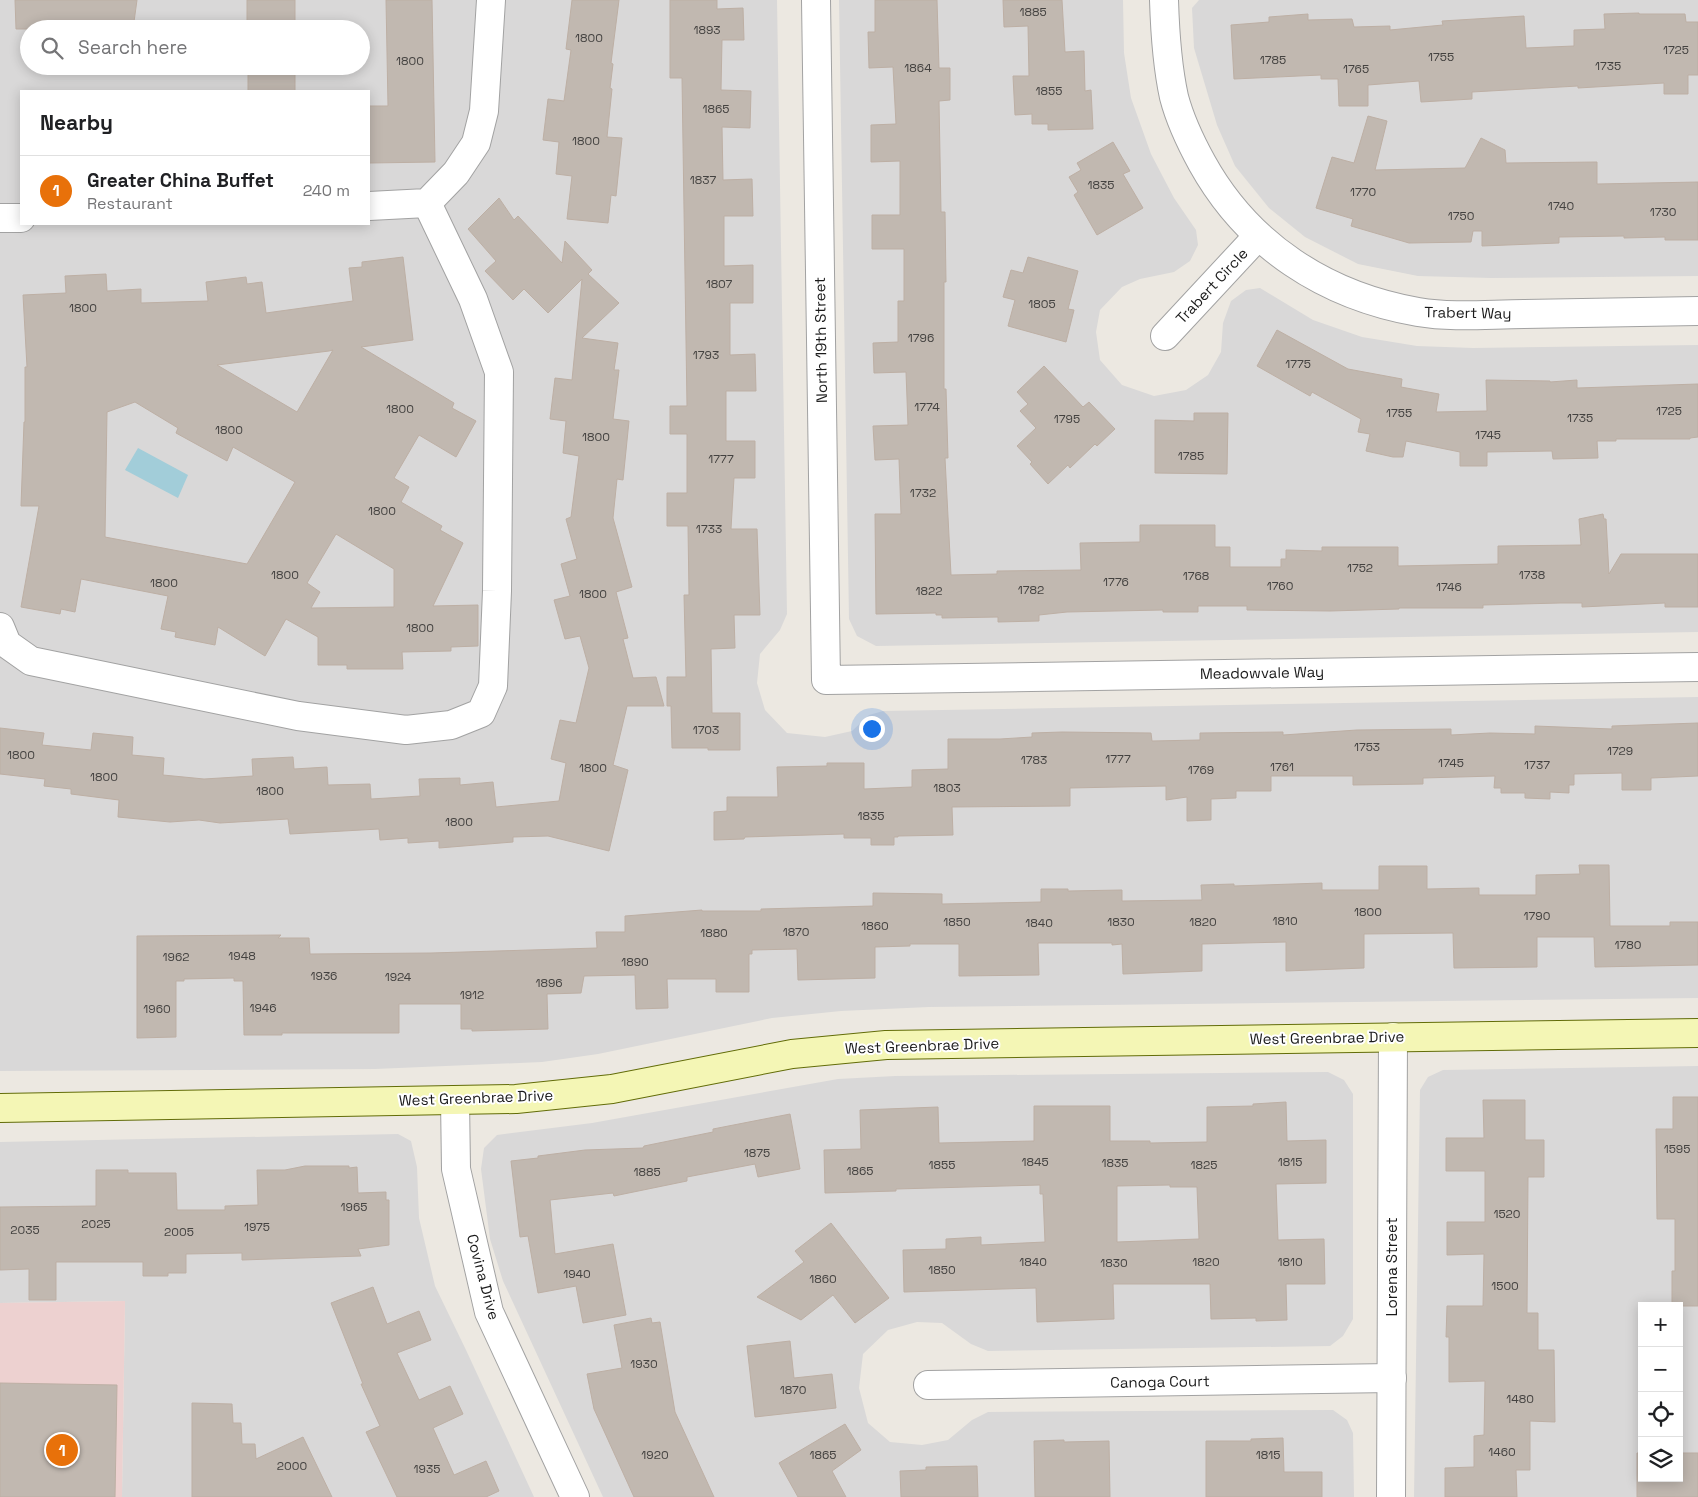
<!DOCTYPE html>
<meta charset="utf-8">
<style>
body{margin:0;font-family:"Space Grotesk",sans-serif;background:#f6f6f6;color:#202124}
.controls{position:absolute;right:15px;bottom:15px;display:grid;overflow:hidden;border-radius:0px;box-shadow:0 2px 12px #0003}
.controls button{width:45px;height:45px;display:grid;place-items:center;padding:0;border:0;border-bottom:1px solid #e0e0e0;background:#fff;color:#202124;font:25px sans-serif}
.you{position:absolute;left:871px;top:728px;width:18px;height:18px;margin:-12px;border:4px solid #fff;border-radius:50%;background:#1a73e8;box-shadow:0 0 0 8px #1a73e833}
.badge{display:grid;place-items:center;width:32px;height:32px;border-radius:50%;background:#0f766e;color:#fff;font-size:16px;font-weight:700}
.pin{position:absolute;translate:-50% -50%;border:2px solid #fff;box-shadow:0 1px 5px #0006}
.list{margin:0;padding:0;list-style:none}
h2{display:flex;justify-content:space-between;align-items:center;height:65px;margin:0;padding:0 20px;font-size:21px}
h2 small{font-size:16px;font-weight:400;color:#757577}
.list li{display:grid;grid-template-columns:32px 1fr auto;gap:15px;align-items:center;box-sizing:border-box;height:70px;padding:0 20px;border-top:1px solid #e0e0e0}
.list b{display:block;font-size:19px;white-space:nowrap}
.list p{margin:0;font-size:16px;white-space:nowrap;color:#757577}
.list em{font-size:16px;font-style:normal;color:#757577}
.icon{flex:none;width:28px;height:28px;fill:none;stroke:currentColor;stroke-width:2;stroke-linecap:round;stroke-linejoin:round}
.map{position:relative;flex:none;width:1698px;height:1497px;overflow:hidden}
.search{position:absolute;background:#fff;box-shadow:0 2px 12px #0003;left:20px;top:20px;width:350px;height:55px;display:flex;align-items:center;gap:12px;box-sizing:border-box;padding:0 18px;border-radius:28px;color:#757577;font-size:19px}
.panel{position:absolute;background:#fff;box-shadow:0 2px 12px #0003;left:20px;top:90px;width:350px;height:135px;border-radius:0px}
.map>svg:first-child{display:block}
.residential{fill:#d9d8d8;fill-rule:evenodd}
.commercial{fill:#edd1d0}
.water{fill:#a2cdd9}
.building{fill:#c1b8b0;stroke:#bdafa4;fill-rule:evenodd}
.lines{fill:none;stroke-linecap:round;stroke-linejoin:round}
.street-casing{stroke:#a2a2a2;stroke-width:30}
.secondary-casing{stroke:#626c08;stroke-width:30}
.street{stroke:#fff;stroke-width:28}
.secondary{stroke:#f4f6b5;stroke-width:28}
.labels{text-anchor:middle;stroke-width:4;stroke-linejoin:round;paint-order:stroke}
.number-label{font-size:12px;fill:#444240}
.street-label{font-size:15px;fill:#1b1b1b;stroke:#fff}
</style>
<div class="map">
<svg width="1698" height="1497" viewBox="0 0 1698 1497">
<rect width="100%" height="100%" fill="#ece8e1"/>
<g class="residential">
<path d="M0,0h777l10,614 -7,16 -20,24 -3,29 8,27 22,23 38,4 27,-6 17,-16 14,-4 815,-14v301l-769,9 -88,4 -69,7 -174,36 -56,8 -167,7 -375,2zM29,29h332v37h-332zM21,91h348v133h-348z"/>
<polygon points="839,0 1123,0 1124,53 1131,98 1151,154 1174,198 1196,230 1198,245 1190,261 1174,272 1140,279 1122,287 1100,310 1096,332 1100,360 1122,385 1154,396 1186,390 1208,375 1221,352 1223,323 1231,301 1246,290 1260,288 1313,320 1362,337 1417,346 1473,348 1698,345 1698,632 876,646 857,636 849,619"/>
<polygon points="1199,0 1698,0 1698,276 1491,278 1418,276 1358,264 1305,237 1269,208 1235,166 1217,125 1194,48 1192,8"/>
<path d="M1698,1066v431h-284l6,-407 8,-13 15,-7zM1642,1306h37v172h-37z"/>
<polygon points="1328,1072 1344,1080 1353,1094 1353,1319 1343,1336 1330,1346 988,1351 971,1344 942,1323 917,1322 888,1330 863,1354 859,1388 868,1423 890,1442 922,1445 948,1440 972,1420 988,1412 1333,1410 1347,1420 1353,1433 1354,1497 603,1497 503,1281 490,1239 481,1169 484,1148 497,1135 592,1123 838,1079 895,1076"/>
<polygon points="398,1134 411,1141 417,1167 419,1218 435,1286 466,1350 534,1497 122,1497 125,1301 0,1303 0,1142"/>
</g>
<polygon class="commercial" points="125,1301 122,1497 0,1497 0,1303"/>
<polygon class="water" points="138,448 188,475 178,498 125,470"/>
<g class="building">
<polygon points="15,0 137,0 133,29 16,29"/>
<rect x="247" y="0" width="48" height="29"/>
<polygon points="386,0 432,0 435,162 369,163 369,106 388,106"/>
<polygon points="572,0 619,0 611,63 613,64 610,88 612,89 607,137 622,138 616,196 611,195 608,223 567,219 572,176 556,174 559,142 543,140 548,99 564,101 571,50 566,49"/>
<polygon points="670,0 717,0 717,9 743,8 744,40 722,40 721,90 751,91 750,128 722,127 723,180 752,179 753,216 724,216 724,266 753,265 753,303 730,303 730,355 755,354 756,391 726,391 726,441 755,441 755,478 734,478 731,529 757,529 760,615 734,615 735,648 711,649 712,713 740,713 740,750 708,750 708,748 672,748 671,706 667,706 667,677 686,677 684,595 689,595 688,526 667,526 667,493 687,493 687,434 670,434 670,406 687,406 682,78 670,78"/>
<polygon points="875,0 937,0 939,68 950,68 950,100 939,101 941,212 945,212 946,282 944,282 944,389 946,389 948,458 945,458 951,575 997,574 997,571 1081,570 1080,543 1140,542 1140,525 1215,525 1215,547 1230,547 1230,567 1281,567 1281,559 1286,559 1286,550 1322,551 1322,547 1398,547 1398,566 1498,564 1498,546 1581,545 1579,519 1603,514 1604,519 1606,519 1609,574 1621,554 1698,554 1698,607 1665,607 1665,603 1582,607 1582,603 1560,603 1483,605 1483,608 1399,608 1399,609 1330,611 1247,610 1247,606 1198,606 1198,612 1163,612 1163,610 1067,612 1039,615 1039,621 998,622 998,617 942,618 942,615 936,615 936,613 876,614 875,514 901,514 899,459 875,460 873,426 908,425 906,372 874,373 873,343 898,342 898,301 904,301 904,249 872,249 872,215 900,215 900,161 871,162 871,125 896,124 893,67 869,68 868,32 875,32"/>
<polygon points="1003,0 1062,0 1065,52 1084,51 1085,91 1091,90 1093,129 1048,130 1048,124 1032,124 1032,114 1015,115 1013,76 1029,76 1028,26 1004,27"/>
<polygon points="1639,13 1639,14 1685,14 1686,22 1698,22 1698,75 1688,75 1688,94 1664,94 1664,83 1578,88 1578,86 1472,92 1472,99 1421,102 1419,81 1368,85 1368,106 1339,106 1338,79 1321,79 1321,75 1234,79 1231,25 1269,22 1269,17 1308,14 1308,20 1352,19 1354,27 1390,26 1390,30 1443,25 1442,21 1524,16 1526,48 1574,46 1574,30 1605,29 1604,14"/>
<rect x="248" y="66" width="47" height="25"/>
<polygon points="1368,116 1387,121 1375,170 1465,168 1481,138 1505,150 1506,163 1597,162 1597,184 1698,182 1698,240 1665,240 1665,237 1624,238 1624,236 1559,237 1559,243 1482,246 1482,231 1473,231 1471,242 1409,243 1351,226 1353,219 1316,208 1332,157 1354,163"/>
<polygon points="1113,142 1130,171 1123,174 1143,208 1097,235 1074,195 1078,192 1069,177 1081,170 1077,163"/>
<polygon points="499,198 514,220 518,216 562,263 565,241 592,270 588,274 619,303 582,338 618,343 614,370 619,370 613,419 629,421 623,480 617,479 613,518 632,587 616,592 628,638 623,639 633,678 656,677 664,706 627,706 613,765 628,770 609,851 548,836 513,837 513,842 439,848 439,841 408,843 408,838 380,840 379,829 290,834 288,819 220,823 199,820 170,822 118,817 119,800 71,794 71,789 44,786 45,779 0,774 0,728 44,733 42,745 91,750 93,733 133,737 132,755 164,758 163,775 204,779 253,776 252,759 293,757 294,769 327,767 328,785 370,784 371,799 420,796 419,779 460,778 460,785 493,782 496,807 559,801 566,763 551,759 560,720 576,723 589,668 580,636 565,639 554,600 570,596 561,564 577,559 566,519 571,517 579,456 563,453 566,421 550,419 555,378 572,380 582,279 548,313 524,289 513,300 485,271 496,261 468,229"/>
<path d="M403,257l10,83 -52,7 93,56 -2,5 24,13 -20,36 -37,-22 -25,43 15,9 -8,15 41,24 -2,4 23,13 -30,63 45,-1v41l-27,1v4l-49,1 1,17h-56v-4h-29v-28l-32,-18 -21,37 -47,-29 -3,18 -40,-8 1,-5 -15,-3 7,-33 -87,-17 -6,33 -14,-3 -1,5 -39,-7 18,-101h-18l3,-84h1v-55h2l-4,-72 43,-2 -1,-17 41,-2 1,17 34,-2v14l67,-2 -2,-19 40,-5 1,7 15,-2 4,31 87,-12 -4,-33 13,-1v-5zM333,350l-36,62 -80,-47 112,-14zM135,402l43,26 -2,5 51,28 6,-14 62,35 -48,82 -142,-27 2,-125zM336,534l58,35v38l-83,1 9,-16 -13,-9z"/>
<polygon points="1028,257 1078,271 1068,309 1074,310 1066,342 1008,326 1015,300 1003,297 1011,270 1023,273"/>
<polygon points="1277,330 1348,369 1402,379 1401,387 1439,394 1436,412 1487,411 1486,380 1550,381 1550,382 1577,380 1577,388 1698,384 1698,437 1690,438 1690,439 1616,439 1616,441 1597,441 1598,458 1553,459 1552,451 1487,452 1487,466 1460,466 1460,452 1406,441 1403,457 1393,457 1366,451 1370,434 1358,432 1361,419 1312,392 1310,396 1257,366"/>
<polygon points="1044,366 1083,407 1089,402 1115,429 1097,446 1095,444 1070,468 1068,465 1048,484 1030,464 1032,462 1017,446 1036,428 1020,411 1028,404 1017,392"/>
<polygon points="1194,413 1228,413 1227,474 1155,473 1155,420 1194,421"/>
<polygon points="1698,723 1698,776 1651,778 1651,790 1622,790 1622,773 1574,774 1574,785 1569,785 1569,793 1550,792 1550,799 1525,798 1525,793 1501,793 1501,788 1494,788 1495,776 1423,778 1423,784 1353,785 1353,776 1271,776 1271,791 1236,791 1236,798 1211,799 1211,820 1187,821 1187,797 1166,800 1166,786 1070,788 1070,806 952,807 953,835 898,836 898,837 894,837 894,845 871,845 871,838 844,838 844,834 745,837 744,839 714,840 714,812 727,811 727,797 778,797 777,767 827,766 827,763 864,763 864,789 912,787 912,770 948,769 948,739 1000,739 1032,737 1032,733 1062,732 1151,733 1152,741 1200,740 1200,733 1283,732 1283,735 1357,730 1451,729 1451,735 1490,733 1535,734 1535,726 1612,729 1612,726"/>
<polygon points="1579,865 1609,865 1610,926 1670,926 1670,922 1698,922 1698,965 1595,967 1594,937 1537,937 1537,967 1454,968 1453,933 1364,934 1364,968 1286,971 1286,942 1202,944 1202,971 1123,974 1122,944 1112,945 1112,943 1038,943 1039,975 959,976 959,944 910,944 910,946 875,947 875,978 798,980 797,949 752,950 752,954 749,954 749,992 716,992 716,979 667,979 668,1008 636,1009 635,975 584,976 581,993 547,994 548,1029 472,1031 472,1029 461,1029 461,1004 399,1004 399,1033 282,1033 282,1035 244,1035 243,981 234,981 234,978 184,979 184,981 176,981 176,1037 137,1038 137,936 281,935 278,938 309,938 310,954 431,953 597,948 596,932 625,932 625,916 702,910 702,911 761,911 761,909 873,906 873,893 942,894 942,904 1041,902 1041,889 1068,889 1068,891 1122,890 1122,901 1202,900 1201,885 1234,884 1234,886 1322,883 1322,890 1379,890 1379,866 1427,866 1427,889 1479,888 1479,895 1536,895 1536,875 1580,874"/>
<polygon points="1673,1097 1698,1097 1698,1306 1672,1306 1672,1271 1675,1271 1675,1219 1657,1219 1656,1129 1673,1129"/>
<polygon points="1483,1100 1525,1100 1525,1140 1544,1140 1544,1177 1528,1177 1527,1313 1538,1313 1538,1350 1554,1350 1555,1422 1530,1421 1530,1470 1516,1470 1517,1497 1445,1497 1445,1468 1474,1467 1474,1436 1484,1435 1485,1381 1449,1382 1449,1337 1446,1337 1447,1306 1483,1306 1484,1254 1447,1255 1447,1222 1485,1222 1485,1171 1446,1171 1446,1138 1484,1138"/>
<path d="M1286,1102l1,39 39,-1v43l-50,1 2,56 46,-1 1,45h-39l1,36 -31,1v-3l-45,1 -1,-35h-97l1,35 -77,3 -1,-34 -132,4 -1,-42 43,-1v-10l35,-2v8l64,-3 -2,-48h-3v-9l-144,4v2l-71,2 -1,-43 37,-1 -1,-39 78,-3 1,36 95,-2v-35h76v35h40v2l57,-1v-35l46,-1v-2zM1170,1185v2h27l2,52 -82,3v-56z"/>
<polygon points="790,1114 800,1169 758,1177 755,1164 687,1177 687,1181 614,1196 613,1193 550,1200 555,1254 613,1244 626,1315 583,1323 576,1286 538,1293 528,1236 520,1237 511,1161 538,1158 538,1156 585,1150 643,1148 644,1146 713,1132 713,1129"/>
<polygon points="305,1166 349,1166 349,1168 357,1167 358,1193 386,1192 386,1200 389,1200 389,1245 358,1249 361,1256 242,1260 242,1253 186,1254 186,1273 168,1273 168,1276 143,1276 143,1262 56,1262 56,1300 29,1300 29,1269 0,1270 0,1207 96,1206 96,1170 128,1170 128,1173 176,1173 177,1210 225,1210 225,1206 258,1205 257,1170 285,1170"/>
<polygon points="831,1223 889,1298 855,1323 833,1295 801,1320 757,1297 804,1262 795,1251"/>
<polygon points="373,1287 387,1324 419,1311 431,1340 397,1353 419,1400 450,1386 463,1414 433,1428 454,1475 486,1461 499,1491 486,1497 397,1497 366,1432 380,1426 361,1384 363,1384 331,1303"/>
<polygon points="651,1318 652,1323 660,1322 675,1412 714,1497 634,1497 594,1409 587,1374 622,1368 614,1325"/>
<polygon points="790,1341 794,1378 832,1374 836,1408 755,1417 747,1346"/>
<polygon points="0,1383 117,1385 115,1497 0,1497"/>
<polygon points="192,1403 232,1404 233,1423 241,1423 242,1444 255,1444 256,1459 303,1437 332,1497 192,1497"/>
<polygon points="845,1424 861,1450 832,1471 846,1497 798,1497 779,1463"/>
<polygon points="1283,1438 1284,1472 1322,1472 1322,1497 1206,1497 1206,1441 1251,1441 1251,1439"/>
<polygon points="1064,1440 1064,1442 1109,1441 1110,1497 1035,1497 1034,1441"/>
<polygon points="1637,1453 1642,1453 1642,1478 1679,1478 1679,1453 1698,1453 1698,1497 1637,1497"/>
<polygon points="977,1466 978,1497 901,1497 900,1471 926,1470 926,1467"/>
</g>
<g class="lines">
<g class="street-casing">
<g id="street">
<polyline points="816,0 826,680 1698,667"/>
<path d="M1164,0c1,33 3,65 10,97 6,23 17,46 28,66 46,83 124,133 216,149 35,6 72,2 106,2 58,-1 116,-2 174,-3"/>
<polyline points="369,206 427,203 456,173 476,143 484,111 491,0"/>
<polyline points="0,218 21,218"/>
<polyline points="1165,336 1258,236"/>
<polyline points="0,627 7,644 31,661 298,716 406,730 451,725 481,713 493,686 497,591 499,372 473,299 427,203"/>
<polyline points="455,1100 456,1169 489,1312 575,1497"/>
<polyline points="928,1385 1392,1378"/>
<polyline points="1391,1497 1393,1037"/>
</g>
</g>
<g class="secondary-casing">
<polyline id="secondary" points="0,1108 516,1099 612,1089 792,1054 886,1045 1698,1033"/>
</g>
<use href="#street" class="street"/>
<use href="#secondary" class="secondary"/>
</g>
<g class="labels">
<g class="number-label">
<text x="1033" y="16">1885</text>
<text x="707" y="34">1893</text>
<text x="589" y="42">1800</text>
<text x="1676" y="54">1725</text>
<text x="1441" y="61">1755</text>
<text x="1273" y="64">1785</text>
<text x="410" y="65">1800</text>
<text x="1608" y="70">1735</text>
<text x="918" y="72">1864</text>
<text x="1356" y="73">1765</text>
<text x="1049" y="95">1855</text>
<text x="716" y="113">1865</text>
<text x="586" y="145">1800</text>
<text x="703" y="184">1837</text>
<text x="1101" y="189">1835</text>
<text x="1363" y="196">1770</text>
<text x="1561" y="210">1740</text>
<text x="1663" y="216">1730</text>
<text x="1461" y="220">1750</text>
<text x="719" y="288">1807</text>
<text x="1042" y="308">1805</text>
<text x="83" y="312">1800</text>
<text x="921" y="342">1796</text>
<text x="706" y="359">1793</text>
<text x="1298" y="368">1775</text>
<text x="927" y="411">1774</text>
<text x="400" y="413">1800</text>
<text x="1669" y="415">1725</text>
<text x="1399" y="417">1755</text>
<text x="1580" y="422">1735</text>
<text x="1067" y="423">1795</text>
<text x="229" y="434">1800</text>
<text x="1488" y="439">1745</text>
<text x="596" y="441">1800</text>
<text x="1191" y="460">1785</text>
<text x="721" y="463">1777</text>
<text x="923" y="497">1732</text>
<text x="382" y="515">1800</text>
<text x="709" y="533">1733</text>
<text x="1360" y="572">1752</text>
<text x="285" y="579">1800</text>
<text x="1532" y="579">1738</text>
<text x="1196" y="580">1768</text>
<text x="1116" y="586">1776</text>
<text x="164" y="587">1800</text>
<text x="1280" y="590">1760</text>
<text x="1449" y="591">1746</text>
<text x="1031" y="594">1782</text>
<text x="929" y="595">1822</text>
<text x="593" y="598">1800</text>
<text x="420" y="632">1800</text>
<text x="706" y="734">1703</text>
<text x="1367" y="751">1753</text>
<text x="1620" y="755">1729</text>
<text x="21" y="759">1800</text>
<text x="1118" y="763">1777</text>
<text x="1034" y="764">1783</text>
<text x="1451" y="767">1745</text>
<text x="1537" y="769">1737</text>
<text x="1282" y="771">1761</text>
<text x="593" y="772">1800</text>
<text x="1201" y="774">1769</text>
<text x="104" y="781">1800</text>
<text x="947" y="792">1803</text>
<text x="270" y="795">1800</text>
<text x="871" y="820">1835</text>
<text x="459" y="826">1800</text>
<text x="1368" y="916">1800</text>
<text x="1537" y="920">1790</text>
<text x="1285" y="925">1810</text>
<text x="957" y="926">1850</text>
<text x="1121" y="926">1830</text>
<text x="1203" y="926">1820</text>
<text x="1039" y="927">1840</text>
<text x="875" y="930">1860</text>
<text x="796" y="936">1870</text>
<text x="714" y="937">1880</text>
<text x="1628" y="949">1780</text>
<text x="242" y="960">1948</text>
<text x="176" y="961">1962</text>
<text x="635" y="966">1890</text>
<text x="324" y="980">1936</text>
<text x="398" y="981">1924</text>
<text x="549" y="987">1896</text>
<text x="472" y="999">1912</text>
<text x="263" y="1012">1946</text>
<text x="157" y="1013">1960</text>
<text x="1677" y="1153">1595</text>
<text x="757" y="1157">1875</text>
<text x="1035" y="1166">1845</text>
<text x="1290" y="1166">1815</text>
<text x="1115" y="1167">1835</text>
<text x="942" y="1169">1855</text>
<text x="1204" y="1169">1825</text>
<text x="860" y="1175">1865</text>
<text x="647" y="1176">1885</text>
<text x="354" y="1211">1965</text>
<text x="1507" y="1218">1520</text>
<text x="96" y="1228">2025</text>
<text x="257" y="1231">1975</text>
<text x="25" y="1234">2035</text>
<text x="179" y="1236">2005</text>
<text x="1033" y="1266">1840</text>
<text x="1206" y="1266">1820</text>
<text x="1290" y="1266">1810</text>
<text x="1114" y="1267">1830</text>
<text x="942" y="1274">1850</text>
<text x="577" y="1278">1940</text>
<text x="823" y="1283">1860</text>
<text x="1505" y="1290">1500</text>
<text x="644" y="1368">1930</text>
<text x="793" y="1394">1870</text>
<text x="1520" y="1403">1480</text>
<text x="1502" y="1456">1460</text>
<text x="655" y="1459">1920</text>
<text x="823" y="1459">1865</text>
<text x="1268" y="1459">1815</text>
<text x="292" y="1470">2000</text>
<text x="427" y="1473">1935</text>
</g>
<g class="street-label">
<text transform="translate(1212 286) rotate(-47)" y="5">Trabert Circle</text>
<text transform="translate(1468 313) rotate(1)" y="5">Trabert Way</text>
<text transform="translate(821 340) rotate(-91)" y="5">North 19th Street</text>
<text transform="translate(1262 673) rotate(-1)" y="5">Meadowvale Way</text>
<text transform="translate(1327 1038) rotate(-1)" y="5">West Greenbrae Drive</text>
<text transform="translate(922 1046) rotate(-2)" y="5">West Greenbrae Drive</text>
<text transform="translate(476 1098) rotate(-2)" y="5">West Greenbrae Drive</text>
<text transform="translate(1392 1267) rotate(-90)" y="5">Lorena Street</text>
<text transform="translate(483 1277) rotate(75)" y="5">Covina Drive</text>
<text transform="translate(1160 1382) rotate(-1)" y="5">Canoga Court</text>
</g>
</g>
</svg>
<div class="controls">
<button>+</button>
<button>−</button>
<button><svg class="icon" aria-label="locate" viewBox="0 0 24 24"><circle cx="12" cy="12" r="6"/><path d="M12 2v4M12 18v4M2 12h4M18 12h4"/></svg></button>
<button><svg class="icon" aria-label="layers" viewBox="0 0 24 24"><path d="M12 4l9 5-9 5-9-5zM3 14l9 5 9-5"/></svg></button>
</div>
<div class="you"></div>
<div class="pin badge" style="left:62px;top:1450px;background:#e8710a">1</div>
<div class="search"><svg class="icon" aria-label="search" viewBox="0 0 24 24"><circle cx="10" cy="10" r="6"/><path d="M15 15l6 6"/></svg>Search here</div>
<section class="panel">
<h2>Nearby<small></small></h2>
<ul class="list">
<li><span class="badge" style="background:#e8710a">1</span><div><b>Greater China Buffet</b><p>Restaurant</p></div><em>240 m</em></li>
</ul>
</section>
</div>
